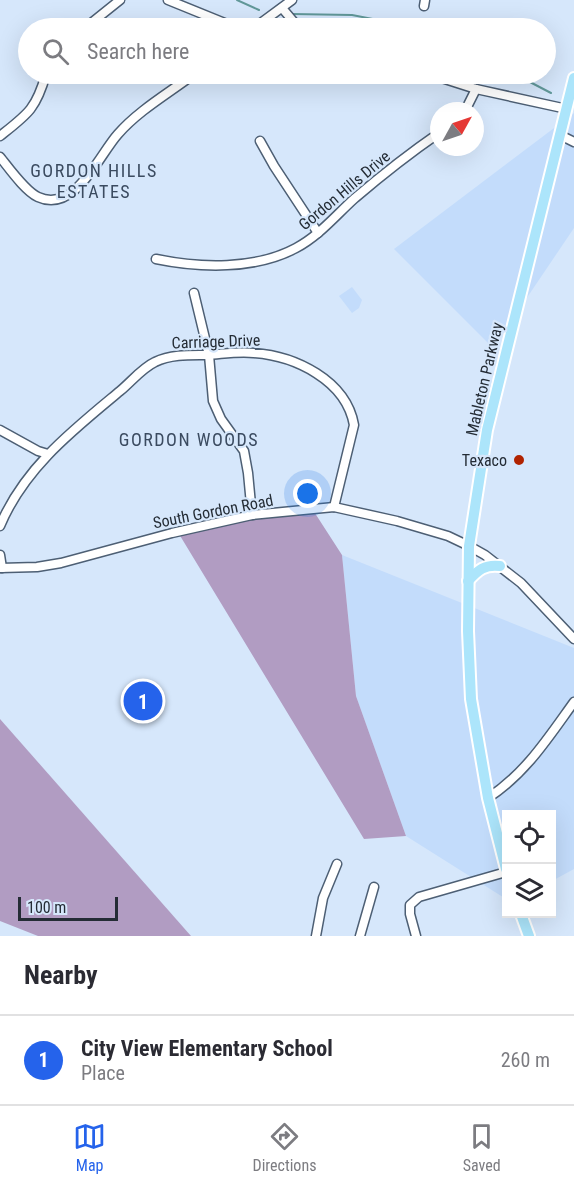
<!DOCTYPE html>
<style>
body{margin:0;font-family:"Roboto Condensed",sans-serif;background:#f7f7f7;color:#2b2b33}
.controls{position:absolute;right:18px;bottom:18px;display:grid;overflow:hidden;border-radius:0px;box-shadow:0 6px 24px #0002}
.controls button{width:54px;height:54px;display:grid;place-items:center;padding:0;border:0;border-bottom:2px solid #e1e1e2;background:#fff;color:#2b2b33;font:30px sans-serif}
.compass{position:absolute;left:430px;top:102px;width:54px;height:54px;border-radius:50%;background:#fff;box-shadow:0 6px 24px #0002;rotate:50deg}
.scale{position:absolute;left:18px;bottom:15px;width:100px;box-sizing:border-box;padding-left:6px;border:3px solid #242c35;border-top:0;font-size:16px;line-height:21px;white-space:nowrap;color:#242c35;-webkit-text-stroke:4px #d6e7fb;paint-order:stroke}
.you{position:absolute;left:308px;top:494px;width:21px;height:21px;margin:-15px;border:4px solid #fff;border-radius:50%;background:#1a73e8;box-shadow:0 0 0 9px #1a73e833}
.badge{display:grid;place-items:center;width:39px;height:39px;border-radius:50%;background:#2563eb;color:#fff;font-size:20px;font-weight:700}
.pin{position:absolute;translate:-50% -50%;border:3px solid #fff;box-shadow:0 2px 6px #0006}
.list{margin:0;padding:0;list-style:none}
h2{display:flex;justify-content:space-between;align-items:center;height:78px;margin:0;padding:0 24px;font-size:26px}
h2 small{font-size:20px;font-weight:400;color:#7c7c81}
.list li{display:grid;grid-template-columns:39px 1fr auto;gap:18px;align-items:center;box-sizing:border-box;height:90px;padding:0 24px;border-top:2px solid #e1e1e2}
.list b{display:block;font-size:22px;white-space:nowrap}
.list p{margin:0;font-size:20px;white-space:nowrap;color:#7c7c81}
.list em{font-size:20px;font-style:normal;color:#7c7c81}
.icon{flex:none;width:33px;height:33px;fill:none;stroke:currentColor;stroke-width:2;stroke-linecap:round;stroke-linejoin:round}
.map{position:relative;flex:none;width:574px;height:936px;overflow:hidden}
.search{position:absolute;background:#fff;box-shadow:0 6px 24px #0002;left:18px;right:18px;top:18px;height:66px;display:flex;align-items:center;gap:15px;box-sizing:border-box;padding:0 21px;border-radius:33px;color:#7c7c81;font-size:22px}
.sheet{height:168px;background:#fff}
nav{display:flex;justify-content:space-around;align-items:center;box-sizing:border-box;height:84px;border-top:2px solid #e1e1e2;background:#fff;font-size:16px;color:#7c7c81}
nav a{display:grid;justify-items:center;gap:3px}
nav .on{color:#2563eb}
.map>svg:first-child{display:block}
.built{fill:#c3dcfb}
.forest{fill:#b19cc2}
.lines{fill:none;stroke-linecap:round;stroke-linejoin:round}
.stream{stroke:#619899;stroke-width:2}
.minor-casing{stroke:#4d5f74;stroke-width:11}
.major-casing{stroke:#fff;stroke-width:14}
.minor{stroke:#fff;stroke-width:8}
.major{stroke:#ace5fb;stroke-width:10}
.poi-dot{fill:#b02300;stroke:#d6e7fb;stroke-width:2}
.labels{text-anchor:middle;stroke-width:4.5;stroke-linejoin:round;paint-order:stroke}
.street-label{font-size:16px;fill:#242c35;stroke:#d6e7fb}
.poi-label{font-size:16px;fill:#242c35;stroke:#d6e7fb;text-anchor:end}
.neighbourhood-label{font-size:18px;letter-spacing:1.5px;fill:#3b4b60;stroke:#d6e7fb}
</style>
<div class="map">
<svg width="574" height="936" viewBox="0 0 574 936">
<rect width="100%" height="100%" fill="#d6e7fb"/>
<g class="built">
<polygon points="574,113 574,228 493,348 394,249"/>
<polygon points="352,287 362,300 359,308 352,313 339,296"/>
<polygon points="342,555 574,648 574,869 552,881 552,814 506,814 506,899 406,836 356,696"/>
</g>
<g class="forest">
<polygon points="311,507 342,555 356,696 406,836 364,839 179,534"/>
<polygon points="0,720 0,719 191,936 38,936 0,921"/>
</g>
<g class="lines">
<g class="stream">
<polyline points="237,0 259,10"/>
<polyline points="292,14 352,15 419,28"/>
<polyline points="497,74 528,81 551,93"/>
</g>
<g class="minor-casing">
<g id="minor">
<polyline points="168,0 237,28"/>
<polyline points="424,6 425,0"/>
<polyline points="282,8 299,28"/>
<polyline points="85,28 120,0"/>
<polyline points="254,28 292,0"/>
<polyline points="429,74 476,89 567,109"/>
<polyline points="465,111 476,89"/>
<polyline points="560,135 574,142"/>
<path d="M0,136c28,-22 36,-27 46,-62"/>
<polyline points="260,141 274,166 318,233"/>
<path d="M0,157c9,11 25,34 38,40 37,17 61,-42 80,-63 21,-24 51,-41 76,-60"/>
<path d="M156,259c44,9 99,11 140,-11 23,-12 40,-33 59,-50 27,-23 55,-45 84,-65"/>
<polyline points="194,293 209,355 213,401 221,419 244,451 248,473 252,515"/>
<polyline points="0,430 38,451 48,454"/>
<path d="M0,526c24,-58 73,-96 120,-135 11,-9 22,-23 35,-29 16,-8 36,-7 53,-7 15,-1 31,-4 46,-2 41,3 92,27 100,72l-20,82"/>
<polyline points="0,555 2,568"/>
<polyline points="0,568 37,567 61,563 172,533 252,515 334,507 397,521 448,536 469,546 485,555 521,583 574,639"/>
<path d="M488,798c38,-25 60,-60 86,-96"/>
<polyline points="316,936 323,898 337,864"/>
<polyline points="360,936 374,887"/>
<polyline points="416,936 410,914 410,905 419,897 506,872"/>
</g>
</g>
<g class="major-casing">
<g id="major">
<path d="M468,581c10,-11 17,-17 32,-15"/>
<polyline points="506,869 488,798 471,699 468,631 469,546 487,430 574,78"/>
<polyline points="521,914 529,936"/>
</g>
</g>
<use href="#minor" class="minor"/>
<use href="#major" class="major"/>
</g>
<circle class="poi-dot" cx="519" cy="460" r="6"/>
<g class="labels">
<g class="street-label">
<text transform="translate(344 190) rotate(-40)" y="6">Gordon Hills Drive</text>
<text transform="translate(216 341) rotate(-2)" y="6">Carriage Drive</text>
<text transform="translate(484 379) rotate(-77)" y="6">Mableton Parkway</text>
<text transform="translate(213 511) rotate(-11)" y="6">South Gordon Road</text>
</g>
<g class="poi-label">
<text x="507" y="466">Texaco</text>
</g>
<g class="neighbourhood-label">
<text x="94" y="177">GORDON HILLS<tspan x="94" dy="21">ESTATES</tspan></text>
<text x="189" y="446">GORDON WOODS</text>
</g>
</g>
</svg>
<div class="controls">
<button><svg class="icon" aria-label="locate" viewBox="0 0 24 24"><circle cx="12" cy="12" r="6"/><path d="M12 2v4M12 18v4M2 12h4M18 12h4"/></svg></button>
<button><svg class="icon" aria-label="layers" viewBox="0 0 24 24"><path d="M12 4l9 5-9 5-9-5zM3 14l9 5 9-5"/></svg></button>
</div>
<svg class="compass" viewBox="-18 -18 36 36"><path d="M0-13l5 13h-10z" fill="#e53935"/><path d="M0 13l5-13h-10z" fill="#7c7c81"/></svg>
<div class="scale">100 m</div>
<div class="you"></div>
<div class="pin badge" style="left:143px;top:701px">1</div>
<div class="search"><svg class="icon" aria-label="search" viewBox="0 0 24 24"><circle cx="10" cy="10" r="6"/><path d="M15 15l6 6"/></svg>Search here</div>
</div>
<section class="sheet">
<h2>Nearby<small></small></h2>
<ul class="list">
<li><span class="badge">1</span><div><b>City View Elementary School</b><p>Place</p></div><em>260 m</em></li>
</ul>
</section>
<nav>
<a class="on"><svg class="icon" aria-label="map" viewBox="0 0 24 24"><path d="M3 6l6-2 6 2 6-2v14l-6 2-6-2-6 2zM9 4v14M15 6v14"/></svg>Map</a>
<a><svg class="icon" aria-label="directions" viewBox="0 0 24 24"><path d="M12 3l9 9-9 9-9-9zM9 14v-3h6M13 9l2 2-2 2"/></svg>Directions</a>
<a><svg class="icon" aria-label="saved" viewBox="0 0 24 24"><path d="M7 4h10v16l-5-4-5 4z"/></svg>Saved</a>
</nav>
